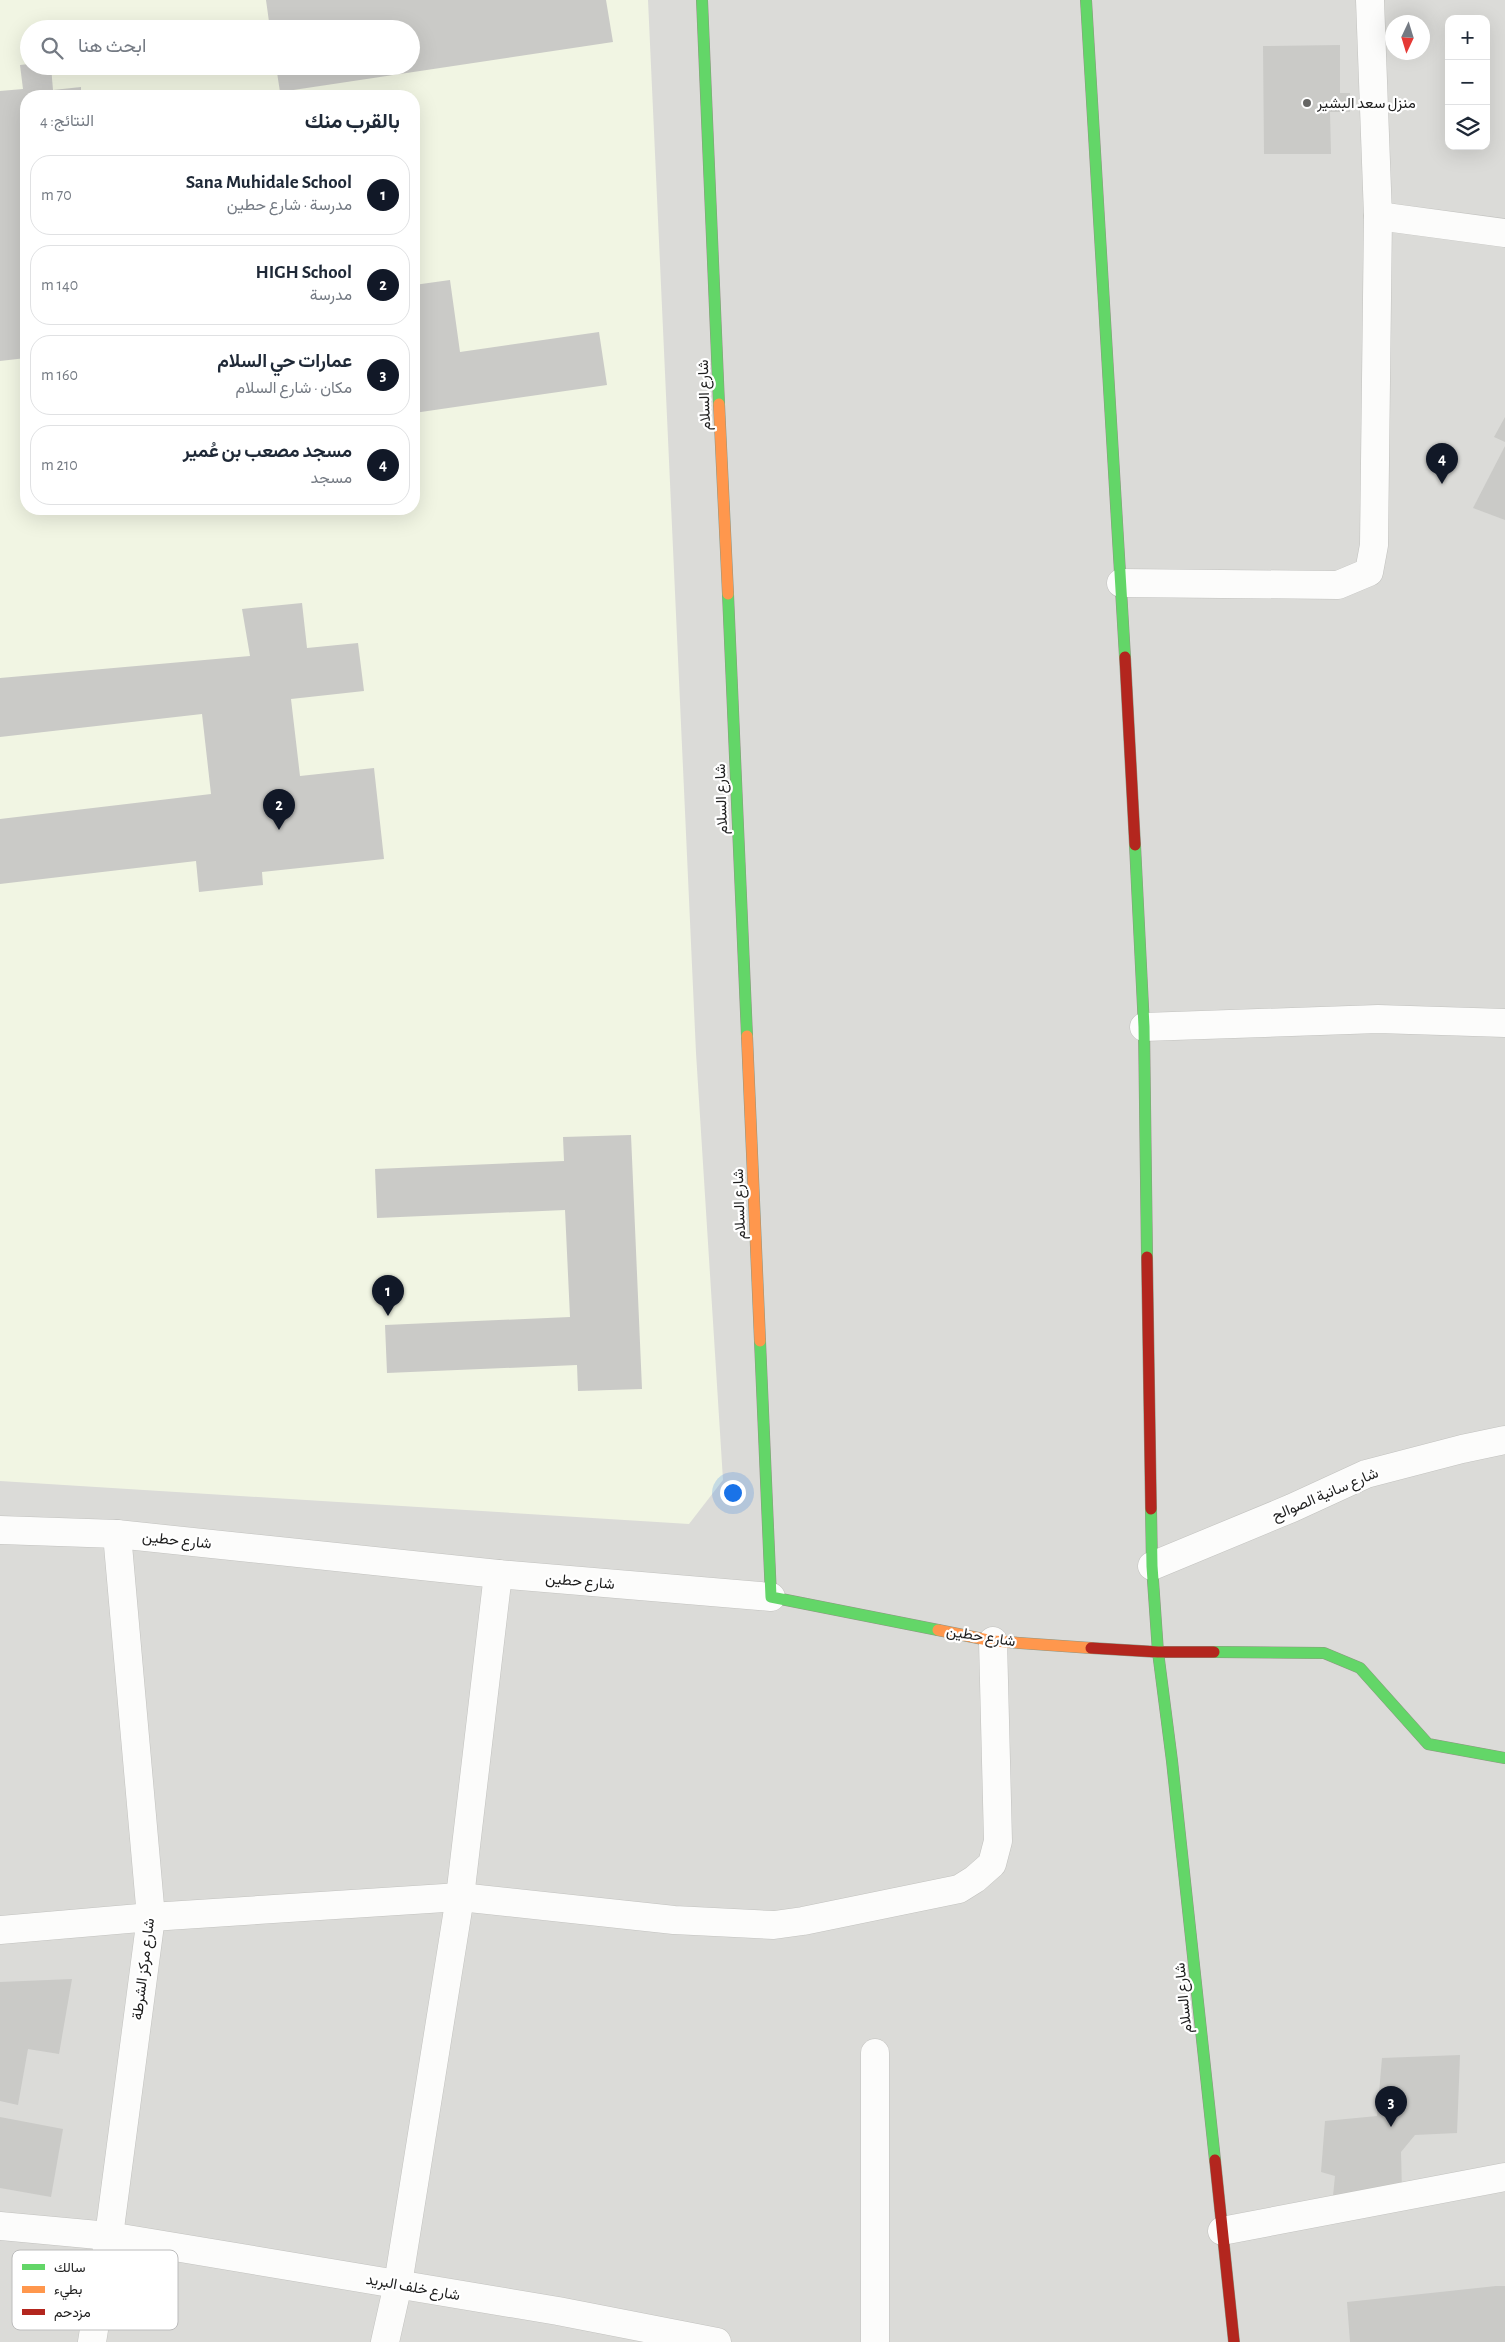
<!DOCTYPE html>
<html lang="ar">
<meta charset="utf-8">
<style>
body{margin:0;font-family:"Alegreya Sans",Vazirmatn,sans-serif;background:#f2f2f3;color:#1f2937;direction:rtl}
.controls{position:absolute;right:15px;top:15px;display:grid;overflow:hidden;border-radius:10px;box-shadow:0 5px 20px #0002}
.controls button{width:45px;height:45px;display:grid;place-items:center;padding:0;border:0;border-bottom:1px solid #e0e1e3;background:#fff;color:#1f2937;font:25px sans-serif}
.compass{position:absolute;left:1385px;top:15px;width:45px;height:45px;border-radius:50%;background:#fff;box-shadow:0 5px 20px #0002;rotate:184deg}
.you{position:absolute;left:732px;top:1492px;width:18px;height:18px;margin:-12px;border:4px solid #fff;border-radius:50%;background:#1a73e8;box-shadow:0 0 0 8px #1a73e833}
.badge{display:grid;place-items:center;width:32px;height:32px;border-radius:50%;background:#111827;color:#fff;font-size:16px;font-weight:700}
.pin{position:absolute;translate:-50% -41px;filter:drop-shadow(0 1px 2px #0008)}
.pin::after{content:'';position:absolute;top:26px;width:18px;height:15px;background:inherit;clip-path:polygon(0 0,100% 0,50% 100%)}
.list{margin:0;padding:0;list-style:none}
h2{display:flex;justify-content:space-between;align-items:center;height:65px;margin:0;padding:0 20px;font-size:21px}
h2 small{font-size:16px;font-weight:400;color:#747a83}
.list li{display:grid;grid-template-columns:32px 1fr auto;gap:15px;align-items:center;box-sizing:border-box;height:80px;margin:0 10px 10px;padding:0 10px;border:1px solid #e0e1e3;border-radius:20px}
.list b{display:block;font-size:19px;white-space:nowrap}
.list p{margin:0;font-size:16px;white-space:nowrap;color:#747a83}
.list em{font-size:16px;font-style:normal;color:#747a83}
.icon{flex:none;width:28px;height:28px;fill:none;stroke:currentColor;stroke-width:2;stroke-linecap:round;stroke-linejoin:round}
.map{position:relative;flex:none;width:1505px;height:2342px;overflow:hidden;direction:ltr}
.search{position:absolute;background:#fff;box-shadow:0 5px 20px #0002;left:20px;top:20px;width:400px;height:55px;display:flex;align-items:center;gap:12px;box-sizing:border-box;padding:0 18px;border-radius:28px;color:#747a83;font-size:19px}
.panel{position:absolute;background:#fff;box-shadow:0 5px 20px #0002;left:20px;top:90px;width:400px;height:425px;border-radius:20px;direction:rtl}
.map>svg:first-child{display:block}
.residential{fill:#dbdbd8;fill-rule:evenodd}
.education{fill:#f1f5e3;fill-rule:evenodd}
.building{fill:#cacac7}
.lines{fill:none;stroke-linecap:round;stroke-linejoin:round}
.street-casing{stroke:#c2c2bf;stroke-width:29}
.fast-casing{stroke:#8e9581;stroke-width:12}
.slow-casing{stroke:#8e9581;stroke-width:12}
.jam-casing{stroke:#8e9581;stroke-width:12}
.street{stroke:#fcfcfb;stroke-width:28}
.fast{stroke:#63d668;stroke-width:11}
.slow{stroke:#ff974d;stroke-width:11}
.jam{stroke:#b3261e;stroke-width:11}
.poi-dot{fill:#666664;stroke:#fff;stroke-width:2}
.labels{text-anchor:middle;stroke-width:4.5;stroke-linejoin:round;paint-order:stroke}
.poi-label{font-size:15px;fill:#1e1e1e;stroke:#fff;text-anchor:start}
.street-label{font-size:15px;fill:#1e1e1e;stroke:#fff}
.key{fill:#fff;stroke:#bcbcbc;stroke-width:1}
.key-label{font-size:14px;fill:#1e1e1e}
</style>
<div class="map">
<svg width="1505" height="2342" viewBox="0 0 1505 2342">
<rect width="100%" height="100%" fill="#ecece7"/>
<path class="residential" d="M0,0h1505v2342h-1505zM1449,19h37v127h-37zM1392,22h30v30h-30zM29,29h382v37h-382zM26,96h388v413h-388z"/>
<path class="education" d="M0,0h648l48,1053 27,427 -34,44 -689,-43zM29,29h382v37h-382zM26,96h388v413h-388z"/>
<g class="building">
<polygon points="266,0 606,0 613,42 280,92 276,66 411,66 411,29 270,29"/>
<polygon points="1340,45 1340,93 1350,93 1350,112 1330,112 1331,154 1264,154 1263,46"/>
<polygon points="29,64 29,66 51,66 53,90 81,87 81,96 26,96 26,358 0,361 0,91 23,89 20,65"/>
<polygon points="450,280 460,352 599,332 607,385 414,413 414,285"/>
<polygon points="1505,417 1505,442 1494,437"/>
<polygon points="1505,446 1505,520 1473,508"/>
<polygon points="302,603 307,648 358,643 364,691 291,699 300,776 374,768 384,859 262,872 263,885 199,892 196,861 0,884 0,819 211,794 202,714 0,737 0,678 250,656 242,609"/>
<polygon points="631,1135 642,1389 578,1391 577,1365 387,1373 385,1325 570,1317 565,1210 377,1218 375,1169 564,1161 563,1137"/>
<polygon points="72,1979 59,2054 28,2049 18,2105 0,2101 0,1982"/>
<polygon points="1460,2055 1457,2133 1415,2135 1401,2152 1402,2191 1333,2196 1335,2176 1321,2172 1325,2121 1377,2116 1382,2058"/>
<polygon points="0,2117 63,2129 51,2197 0,2188"/>
<polygon points="1496,2286 1505,2286 1505,2342 1350,2342 1347,2302"/>
</g>
<g class="lines">
<g class="street-casing">
<g id="street">
<polyline points="1378,216 1505,233"/>
<polyline points="1121,583 1338,585 1369,572 1374,545 1378,216 1370,0"/>
<polyline points="1144,1027 1378,1019 1505,1023"/>
<polyline points="0,1530 117,1534 498,1574 771,1597"/>
<polyline points="1152,1566 1292,1508 1366,1474 1462,1449 1505,1440"/>
<polyline points="0,1930 151,1917 460,1897 674,1920 774,1925 803,1921 959,1889 975,1879 992,1864 998,1841 993,1641"/>
<polyline points="875,2053 875,2342"/>
<polyline points="0,2226 109,2236 558,2311 717,2342"/>
<polyline points="1222,2231 1505,2177"/>
<polyline points="92,2342 109,2236 151,1917 117,1534"/>
<polyline points="385,2342 398,2284 460,1897 498,1574"/>
</g>
</g>
<g class="fast-casing">
<g id="fast">
<polyline points="702,0 719,404"/>
<polyline points="1086,0 1125,657"/>
<polyline points="728,594 747,1036"/>
<polyline points="1135,845 1144,1027 1147,1257"/>
<polyline points="760,1341 771,1597 938,1630"/>
<polyline points="1151,1509 1152,1566 1158,1652 1172,1761 1215,2160"/>
<polyline points="1214,1652 1324,1653 1360,1668 1428,1744 1505,1758"/>
</g>
</g>
<g class="slow-casing">
<g id="slow">
<polyline points="719,404 728,594"/>
<polyline points="747,1036 760,1341"/>
<polyline points="938,1630 993,1641 1091,1648"/>
</g>
</g>
<g class="jam-casing">
<g id="jam">
<polyline points="1125,657 1135,845"/>
<polyline points="1147,1257 1151,1509"/>
<polyline points="1091,1648 1158,1652 1214,1652"/>
<polyline points="1215,2160 1234,2342"/>
</g>
</g>
<use href="#street" class="street"/>
<use href="#fast" class="fast"/>
<use href="#slow" class="slow"/>
<use href="#jam" class="jam"/>
</g>
<circle class="poi-dot" cx="1307" cy="103" r="5"/>
<g class="labels">
<g class="poi-label">
<text x="1317" y="108">منزل سعد البشير</text>
</g>
<g class="street-label">
<text transform="translate(704 395) rotate(-92)" y="5">شارع السلام</text>
<text transform="translate(721 799) rotate(-92)" y="5">شارع السلام</text>
<text transform="translate(739 1204) rotate(-92)" y="5">شارع السلام</text>
<text transform="translate(1325 1494) rotate(-23)" y="5">شارع سانية الصوالح</text>
<text transform="translate(177 1540) rotate(6)" y="5">شارع حطين</text>
<text transform="translate(580 1581) rotate(5)" y="5">شارع حطين</text>
<text transform="translate(981 1636) rotate(9)" y="5">شارع حطين</text>
<text transform="translate(143 1969) rotate(-83)" y="5">شارع مركز الشرطة</text>
<text transform="translate(1183 1998) rotate(-96)" y="5">شارع السلام</text>
<text transform="translate(413 2287) rotate(10)" y="5">شارع خلف البريد</text>
</g>
</g>
<rect x="12" y="2250" width="166" height="80" rx="8" class="key"/>
<rect x="22" y="2264" width="23" height="6" fill="#63d668"/>
<rect x="22" y="2286" width="23" height="7" fill="#ff974d"/>
<rect x="22" y="2309" width="23" height="6" fill="#b3261e"/>
<g class="key-label">
<text x="54" y="2272">سالك</text>
<text x="54" y="2294">بطيء</text>
<text x="54" y="2317">مزدحم</text>
</g>
</svg>
<div class="controls">
<button>+</button>
<button>−</button>
<button><svg class="icon" aria-label="layers" viewBox="0 0 24 24"><path d="M12 4l9 5-9 5-9-5zM3 14l9 5 9-5"/></svg></button>
</div>
<svg class="compass" viewBox="-18 -18 36 36"><path d="M0-13l5 13h-10z" fill="#e53935"/><path d="M0 13l5-13h-10z" fill="#747a83"/></svg>
<div class="you"></div>
<div class="pin badge" style="left:388px;top:1316px">1</div>
<div class="pin badge" style="left:279px;top:830px">2</div>
<div class="pin badge" style="left:1391px;top:2127px">3</div>
<div class="pin badge" style="left:1442px;top:484px">4</div>
<div class="search"><svg class="icon" aria-label="search" viewBox="0 0 24 24"><circle cx="10" cy="10" r="6"/><path d="M15 15l6 6"/></svg>ابحث هنا</div>
<section class="panel">
<h2>بالقرب منك<small>النتائج: 4</small></h2>
<ul class="list">
<li><span class="badge">1</span><div><b>Sana Muhidale School</b><p>مدرسة · شارع حطين</p></div><em>70 m</em></li>
<li><span class="badge">2</span><div><b>HIGH School</b><p>مدرسة</p></div><em>140 m</em></li>
<li><span class="badge">3</span><div><b>عمارات حي السلام</b><p>مكان · شارع السلام</p></div><em>160 m</em></li>
<li><span class="badge">4</span><div><b>مسجد مصعب بن عُمير</b><p>مسجد</p></div><em>210 m</em></li>
</ul>
</section>
</div>
